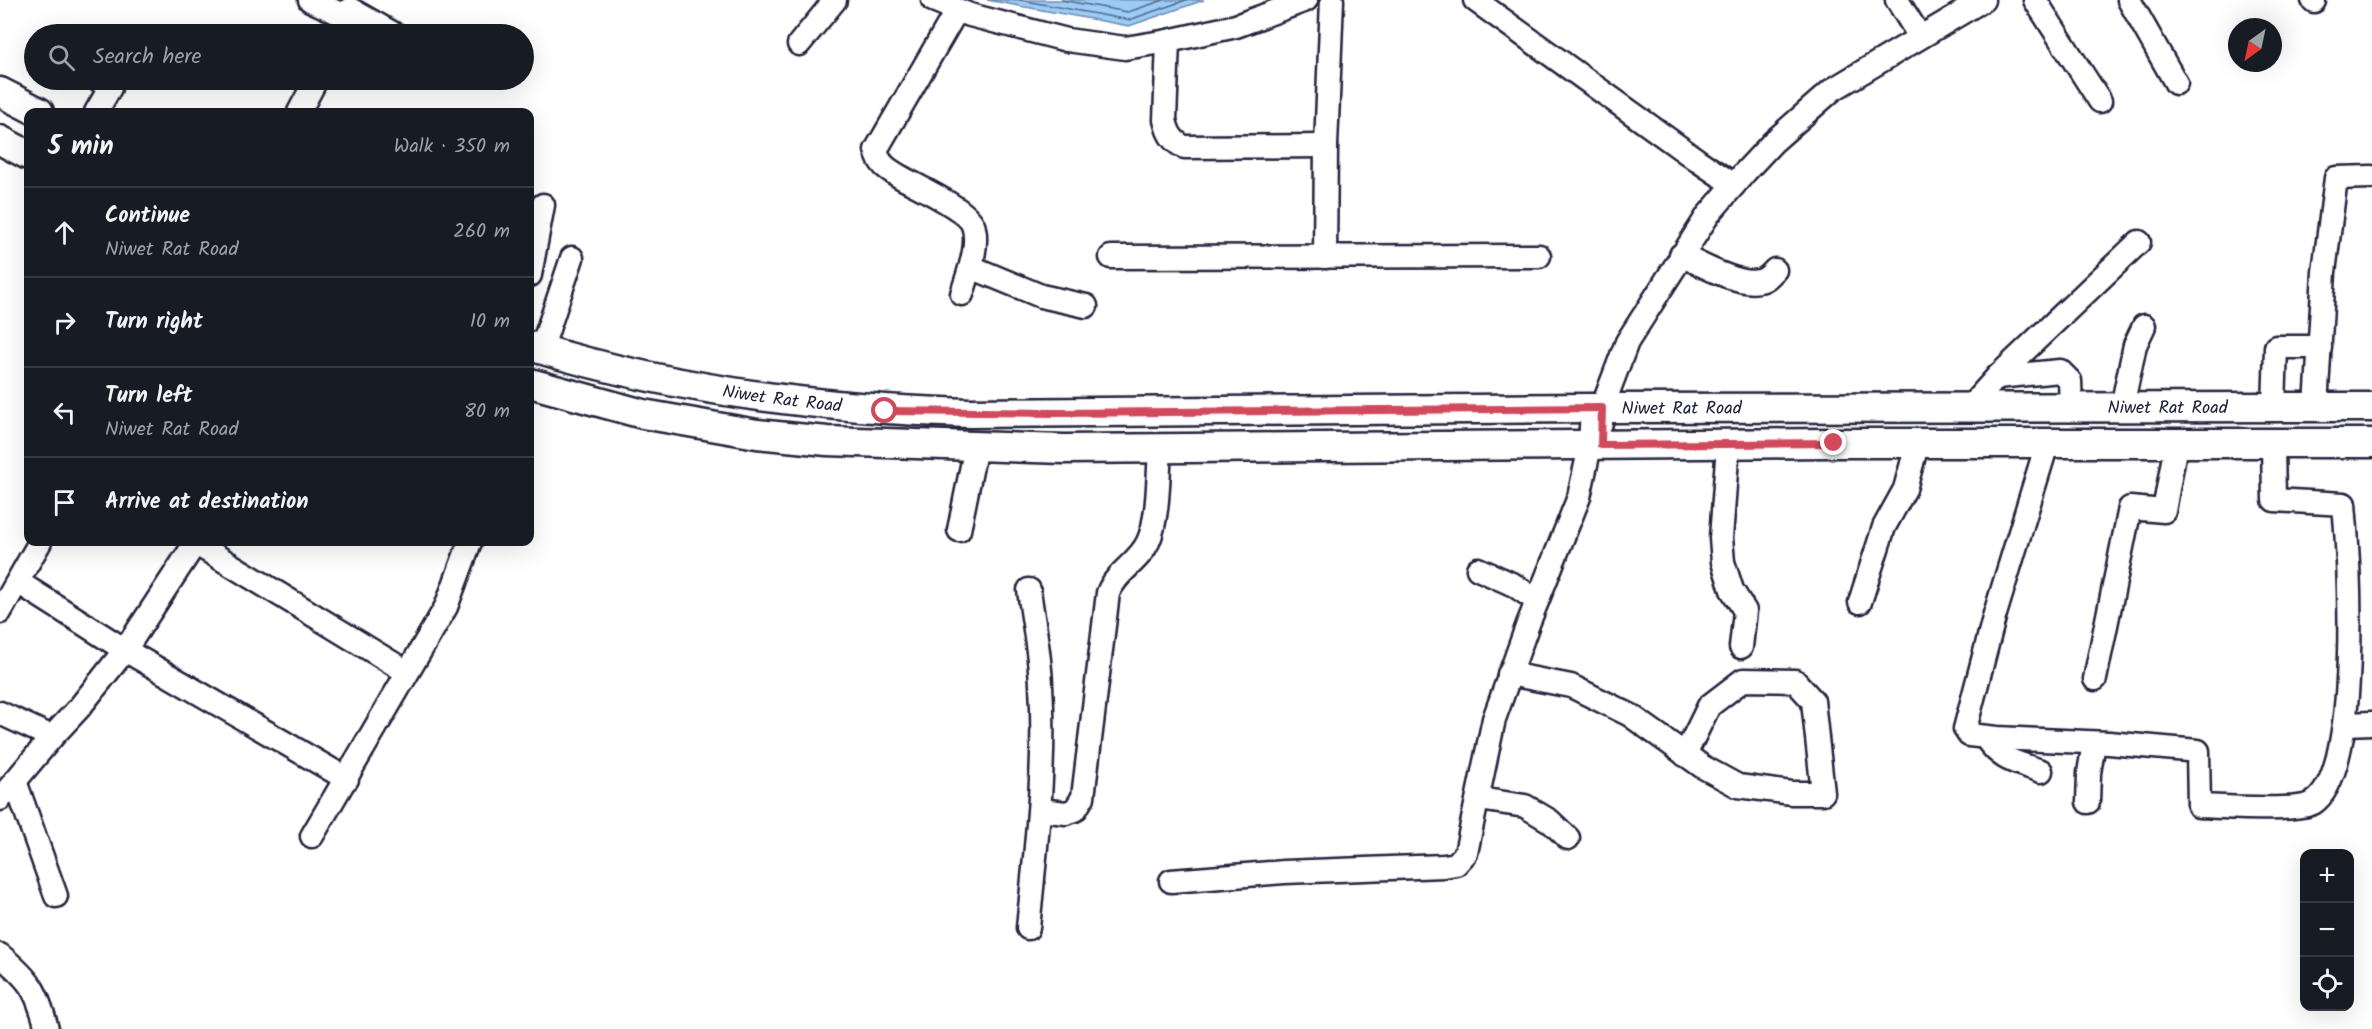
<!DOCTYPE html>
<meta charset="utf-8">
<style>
body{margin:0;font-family:Kalam,sans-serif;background:#242831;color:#f1f3f6}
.controls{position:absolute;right:18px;bottom:18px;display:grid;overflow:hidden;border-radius:12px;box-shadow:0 6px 24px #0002}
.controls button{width:54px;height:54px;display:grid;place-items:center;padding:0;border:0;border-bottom:2px solid #363941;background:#171b24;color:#f1f3f6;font:30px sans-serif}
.compass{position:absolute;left:2228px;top:18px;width:54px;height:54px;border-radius:50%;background:#171b24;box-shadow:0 6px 24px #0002;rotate:213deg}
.stop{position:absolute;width:18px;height:18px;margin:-14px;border:4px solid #d1495b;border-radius:50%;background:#fff}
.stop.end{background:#d1495b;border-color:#fff;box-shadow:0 2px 6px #0008}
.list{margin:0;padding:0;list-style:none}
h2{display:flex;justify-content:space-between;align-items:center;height:78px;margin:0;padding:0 24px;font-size:26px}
h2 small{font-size:20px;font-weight:400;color:#9ea1a6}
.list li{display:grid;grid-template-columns:39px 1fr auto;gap:18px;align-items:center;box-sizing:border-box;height:90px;padding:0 24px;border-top:2px solid #363941}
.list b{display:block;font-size:22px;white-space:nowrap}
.list p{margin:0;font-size:20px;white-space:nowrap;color:#9ea1a6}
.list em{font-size:20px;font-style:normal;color:#9ea1a6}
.icon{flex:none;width:33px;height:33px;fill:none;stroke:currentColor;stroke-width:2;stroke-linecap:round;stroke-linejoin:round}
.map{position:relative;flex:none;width:2372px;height:1029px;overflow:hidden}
.search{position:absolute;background:#171b24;box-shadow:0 6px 24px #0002;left:24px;top:24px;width:510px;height:66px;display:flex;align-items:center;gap:15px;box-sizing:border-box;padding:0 21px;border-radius:33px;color:#9ea1a6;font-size:22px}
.panel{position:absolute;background:#171b24;box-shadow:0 6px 24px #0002;left:24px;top:108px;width:510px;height:438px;border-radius:12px}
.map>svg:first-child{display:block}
.water{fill:#9bccf7;stroke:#6b88ac;stroke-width:1.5}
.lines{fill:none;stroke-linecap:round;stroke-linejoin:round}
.shore{stroke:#526686;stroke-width:1.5}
.minor-casing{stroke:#22223b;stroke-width:27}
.major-casing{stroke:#22223b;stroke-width:33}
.minor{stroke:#fff;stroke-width:22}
.major{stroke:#fff;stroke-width:28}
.route{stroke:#d1495b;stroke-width:8}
.labels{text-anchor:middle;stroke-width:4.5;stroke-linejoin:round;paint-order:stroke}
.street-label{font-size:18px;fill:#22223b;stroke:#fff}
</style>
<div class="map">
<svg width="2372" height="1029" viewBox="0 0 2372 1029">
<rect width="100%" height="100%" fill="#fff"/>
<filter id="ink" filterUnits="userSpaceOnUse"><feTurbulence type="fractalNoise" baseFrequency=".0167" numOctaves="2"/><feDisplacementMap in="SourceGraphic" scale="12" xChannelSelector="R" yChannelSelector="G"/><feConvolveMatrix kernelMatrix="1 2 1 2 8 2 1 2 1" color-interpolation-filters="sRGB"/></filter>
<g filter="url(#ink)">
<polygon class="water" points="987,0 1204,0 1129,26"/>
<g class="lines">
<g class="shore">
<polyline points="1020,0 1129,20 1186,0"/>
<polyline points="1061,0 1128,12 1164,0"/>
</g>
<g class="minor-casing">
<g id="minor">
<polyline points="310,0 347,17"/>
<polyline points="933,0 970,15 1067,40 1125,48 1168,41 1236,26 1306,0"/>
<polyline points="1475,0 1697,160 1734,185"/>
<polyline points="1897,0 1920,37"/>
<polyline points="2035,0 2100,101"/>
<polyline points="2129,0 2176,83"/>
<polyline points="2313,0 2314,1"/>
<polyline points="350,9 394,34"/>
<path d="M957,10l-81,140c3,14 11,19 23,26 17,10 67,32 74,49 7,20 -5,49 -11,69"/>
<path d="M1168,41l-3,79c3,13 7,21 19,27l142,-1"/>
<polyline points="799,44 835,0"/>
<polyline points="96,112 110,88 99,80"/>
<polyline points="299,112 316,80"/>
<path d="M1681,255c19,9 58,31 78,26 7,-1 11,-6 16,-11"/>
<polyline points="1111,257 1539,256"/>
<polyline points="1325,257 1326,146 1332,0"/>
<polyline points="971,267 1041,296 1086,306"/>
<polyline points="530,275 543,205"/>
<polyline points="541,350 572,258"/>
<polyline points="1997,377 2060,371 2070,381 2071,407"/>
<polyline points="2122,407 2135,345 2144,326"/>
<polyline points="2274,407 2276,347 2320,347"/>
<polyline points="2316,407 2324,272 2336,178 2372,177"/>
<polyline points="1969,408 1997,377 2139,242"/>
<polyline points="1601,423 1602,408 1627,342 1708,215 1746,171 1773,142 1832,90 1983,0"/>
<path d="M2047,444l-52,170 -30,115 4,6 28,3 112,5 89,8 1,55c21,1 98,6 114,-3 49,-31 36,-243 31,-299l-70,-4 -1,-57"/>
<polyline points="1728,445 1721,538 1723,562 1732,590 1745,611 1741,647"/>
<polyline points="959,530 976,446"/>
<polyline points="195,543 407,672"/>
<polyline points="1478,569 1514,585 1537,601"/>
<polyline points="18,582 125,650 347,779"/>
<polyline points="1860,602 1884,527 1905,489 1917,445"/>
<polyline points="0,612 40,542"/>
<polyline points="1509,674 1571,686 1630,715 1703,767 1738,786 1792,793 1823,793 1813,701 1795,681 1743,680 1709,706 1685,755"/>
<polyline points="2095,679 2130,508 2164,511 2176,444"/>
<polyline points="0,713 52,737"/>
<polyline points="2345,724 2372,723"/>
<path d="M1985,737c16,24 30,25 56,34"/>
<polyline points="15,781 56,896"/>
<polyline points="0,799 52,737 79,708 125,650 196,542"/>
<polyline points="1479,799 1525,806 1550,821 1568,838"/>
<polyline points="2088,802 2089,773 2094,743"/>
<path d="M1040,810l26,3 9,-3 8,-13 25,-204c8,-21 31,-31 40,-51 11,-24 10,-67 12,-93"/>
<polyline points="312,836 446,607 470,542"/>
<polyline points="1171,881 1284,872 1444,866 1456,864 1466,853 1494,719 1528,624 1579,497 1590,446 1592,408"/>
<path d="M1028,928c8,-81 18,-162 13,-243 -1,-32 -8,-64 -12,-95"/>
<path d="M0,955c31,26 37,35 47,74"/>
</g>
</g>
<g class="major-casing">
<g id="major">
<polyline points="0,92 39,112"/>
<polyline points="0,140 28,155"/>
<path id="s1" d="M530,346c143,44 291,63 440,67l622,-5 780,-1"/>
<polyline points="530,383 643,414 757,434 827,441 1064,449 1834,443 2372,443"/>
</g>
</g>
<use href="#minor" class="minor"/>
<use href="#major" class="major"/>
</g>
</g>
<g class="lines" filter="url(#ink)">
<polyline class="route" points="885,411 1058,413 1602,408 1601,445 1834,443"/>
</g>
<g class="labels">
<g class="street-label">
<text dy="6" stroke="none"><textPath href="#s1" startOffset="258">Niwet Rat Road</textPath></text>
<text dy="6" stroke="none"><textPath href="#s1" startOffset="1644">Niwet Rat Road</textPath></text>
<text dy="6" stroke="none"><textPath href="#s1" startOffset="1158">Niwet Rat Road</textPath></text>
</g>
</g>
</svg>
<div class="controls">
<button>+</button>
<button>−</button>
<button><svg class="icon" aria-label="locate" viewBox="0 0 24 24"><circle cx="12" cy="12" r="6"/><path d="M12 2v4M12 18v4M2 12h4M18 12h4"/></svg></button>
</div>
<svg class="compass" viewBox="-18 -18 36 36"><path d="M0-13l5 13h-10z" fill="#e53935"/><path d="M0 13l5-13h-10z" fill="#9ea1a6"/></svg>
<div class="stop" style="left:885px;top:411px"></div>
<div class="stop end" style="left:1834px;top:443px"></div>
<div class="search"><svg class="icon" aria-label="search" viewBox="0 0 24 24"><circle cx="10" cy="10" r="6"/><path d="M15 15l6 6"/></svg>Search here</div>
<section class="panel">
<h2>5 min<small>Walk · 350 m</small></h2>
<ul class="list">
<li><svg class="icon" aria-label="ahead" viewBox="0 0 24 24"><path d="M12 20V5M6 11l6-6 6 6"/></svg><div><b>Continue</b><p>Niwet Rat Road</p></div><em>260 m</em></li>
<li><svg class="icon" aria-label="right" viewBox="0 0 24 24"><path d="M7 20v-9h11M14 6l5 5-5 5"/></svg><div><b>Turn right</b></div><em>10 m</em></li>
<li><svg class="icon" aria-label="left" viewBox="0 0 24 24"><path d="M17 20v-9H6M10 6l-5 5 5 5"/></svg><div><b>Turn left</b><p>Niwet Rat Road</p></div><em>80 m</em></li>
<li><svg class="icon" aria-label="arrive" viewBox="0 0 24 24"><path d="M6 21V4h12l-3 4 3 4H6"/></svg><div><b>Arrive at destination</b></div></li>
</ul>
</section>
</div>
